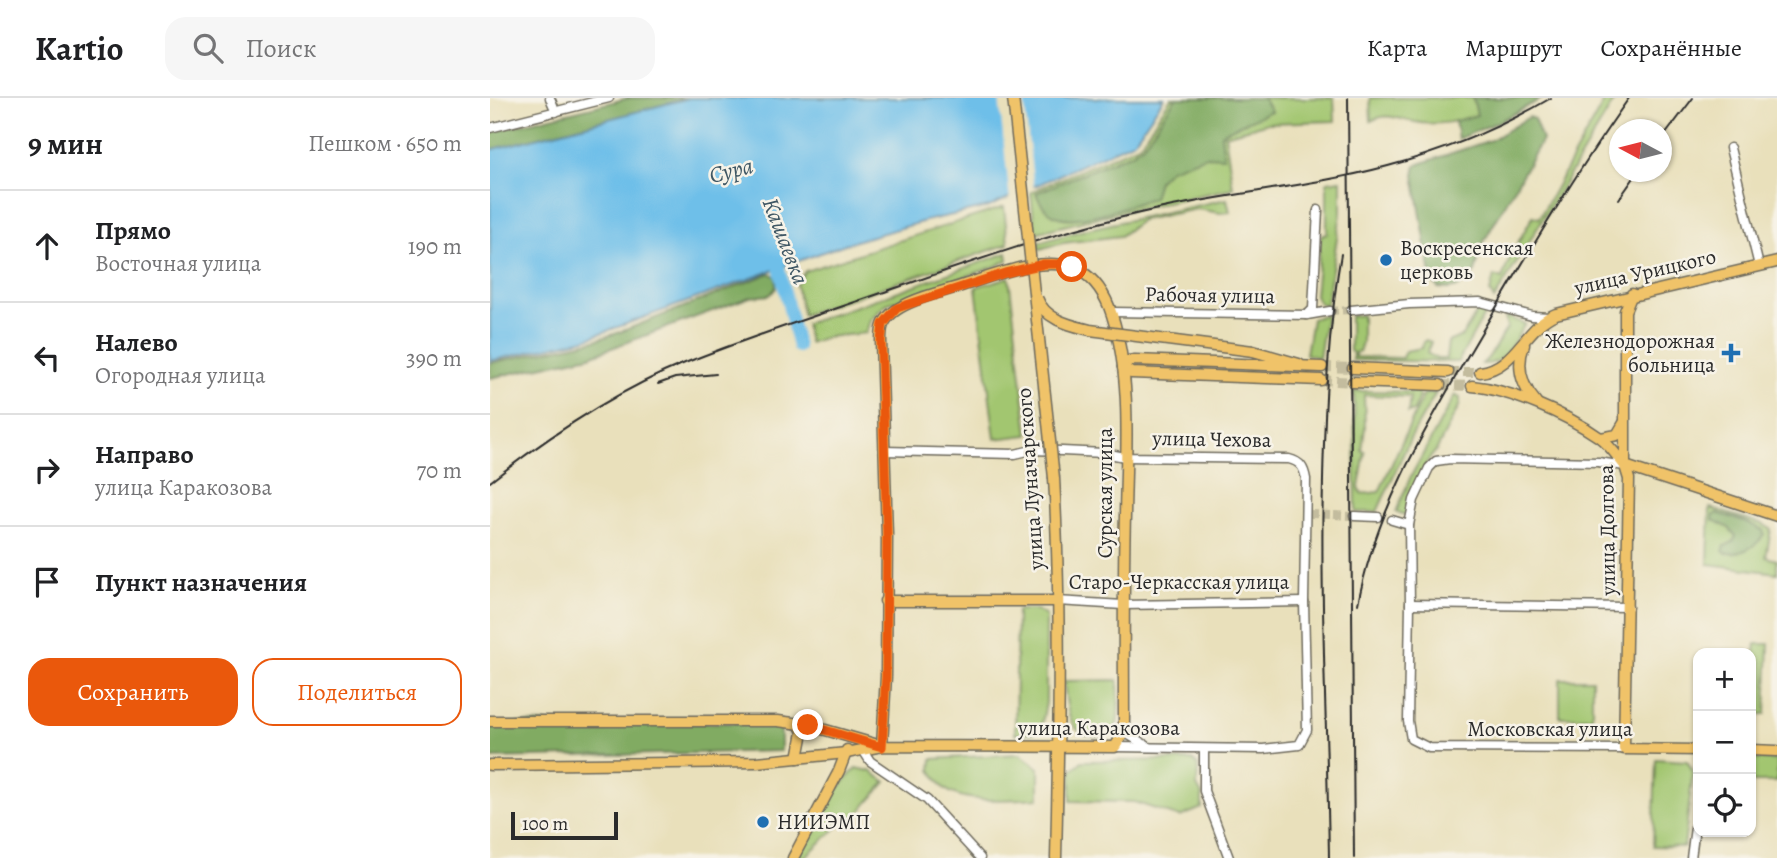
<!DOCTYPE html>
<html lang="ru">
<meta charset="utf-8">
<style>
body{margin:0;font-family:Alegreya,serif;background:#f6f6f6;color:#202124}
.controls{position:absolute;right:21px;bottom:21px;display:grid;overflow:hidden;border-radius:14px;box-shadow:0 2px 5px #0004}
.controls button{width:63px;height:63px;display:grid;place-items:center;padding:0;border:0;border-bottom:2px solid #e0e0e0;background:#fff;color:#202124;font:35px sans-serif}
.compass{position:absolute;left:1119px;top:21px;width:63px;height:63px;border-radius:50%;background:#fff;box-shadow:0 2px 5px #0004;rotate:277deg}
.scale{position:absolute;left:21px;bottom:18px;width:107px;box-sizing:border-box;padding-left:7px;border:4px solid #2b2b2b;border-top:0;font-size:19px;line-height:24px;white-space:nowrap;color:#2b2b2b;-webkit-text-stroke:5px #f7f3e8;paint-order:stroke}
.stop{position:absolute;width:21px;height:21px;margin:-16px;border:5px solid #ea580c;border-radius:50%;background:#fff}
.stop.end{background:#ea580c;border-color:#fff;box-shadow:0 2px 7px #0008}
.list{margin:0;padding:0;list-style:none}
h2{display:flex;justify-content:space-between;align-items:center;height:91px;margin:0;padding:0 28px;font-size:30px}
h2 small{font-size:23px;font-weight:400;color:#757577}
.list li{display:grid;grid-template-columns:46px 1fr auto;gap:21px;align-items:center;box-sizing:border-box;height:112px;padding:0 28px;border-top:2px solid #e0e0e0}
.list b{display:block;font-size:26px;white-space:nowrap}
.list p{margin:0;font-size:23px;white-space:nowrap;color:#757577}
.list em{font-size:23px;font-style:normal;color:#757577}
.actions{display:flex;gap:14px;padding:21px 28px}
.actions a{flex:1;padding:16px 0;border:2px solid #ea580c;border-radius:21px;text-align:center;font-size:24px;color:#ea580c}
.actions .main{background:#ea580c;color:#fff}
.icon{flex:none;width:38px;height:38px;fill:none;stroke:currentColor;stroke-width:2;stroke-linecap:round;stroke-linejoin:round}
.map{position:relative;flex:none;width:1287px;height:760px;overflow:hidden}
header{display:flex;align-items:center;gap:42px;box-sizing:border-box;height:98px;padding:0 35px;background:#fff;border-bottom:2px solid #e0e0e0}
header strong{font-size:33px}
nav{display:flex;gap:38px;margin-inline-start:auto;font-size:24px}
.search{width:490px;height:63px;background:#f6f6f6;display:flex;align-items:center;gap:18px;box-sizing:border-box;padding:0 24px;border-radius:21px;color:#757577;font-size:26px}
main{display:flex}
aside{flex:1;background:#fff}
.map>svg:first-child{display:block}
.green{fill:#a2c66f;stroke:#66784d;stroke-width:2}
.forest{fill:#81ab62;stroke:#566b46;stroke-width:2}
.water{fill:#6ebfe9;stroke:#4c758a;stroke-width:2}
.pier{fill:#e9e0bb}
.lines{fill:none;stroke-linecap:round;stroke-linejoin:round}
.river{stroke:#6ebfe9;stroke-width:12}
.minor-tunnel{stroke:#c3bc9e;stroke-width:8;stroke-dasharray:8 4;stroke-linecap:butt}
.major-tunnel{stroke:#c3bc9e;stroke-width:10;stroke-dasharray:10 5;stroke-linecap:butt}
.minor-casing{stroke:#6e6a5d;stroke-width:11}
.major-casing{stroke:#6e6a5d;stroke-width:13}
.minor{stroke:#fff;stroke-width:8}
.major{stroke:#f0c369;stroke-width:10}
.rail{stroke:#2b2b2b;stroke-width:2}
.major-bridge-casing{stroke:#6e6a5d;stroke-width:13;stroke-linecap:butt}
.major-bridge{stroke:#f0c369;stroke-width:10}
.route{stroke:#ea580c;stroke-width:9}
.poi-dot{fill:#1f6fb2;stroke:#f7f3e8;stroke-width:2.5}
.labels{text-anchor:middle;stroke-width:5;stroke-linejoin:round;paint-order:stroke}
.poi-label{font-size:21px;fill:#2b2b2b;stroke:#f7f3e8;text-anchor:start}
.street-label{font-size:21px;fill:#2b2b2b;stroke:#f7f3e8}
.water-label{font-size:23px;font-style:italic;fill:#3f5764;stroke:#f7f3e8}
</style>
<header>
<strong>Kartio</strong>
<div class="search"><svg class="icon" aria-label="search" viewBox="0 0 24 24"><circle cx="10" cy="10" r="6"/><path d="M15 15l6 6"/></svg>Поиск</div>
<nav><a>Карта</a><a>Маршрут</a><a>Сохранённые</a></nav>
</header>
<main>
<aside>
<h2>9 мин<small>Пешком · 650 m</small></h2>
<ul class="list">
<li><svg class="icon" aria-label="ahead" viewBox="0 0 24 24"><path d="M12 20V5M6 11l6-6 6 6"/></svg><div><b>Прямо</b><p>Восточная улица</p></div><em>190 m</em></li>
<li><svg class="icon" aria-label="left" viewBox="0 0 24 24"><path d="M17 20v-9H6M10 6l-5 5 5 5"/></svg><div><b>Налево</b><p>Огородная улица</p></div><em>390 m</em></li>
<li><svg class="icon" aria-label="right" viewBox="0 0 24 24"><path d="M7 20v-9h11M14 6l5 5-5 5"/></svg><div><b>Направо</b><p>улица Каракозова</p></div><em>70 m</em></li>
<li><svg class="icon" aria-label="arrive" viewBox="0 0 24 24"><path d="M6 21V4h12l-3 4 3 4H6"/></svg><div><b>Пункт назначения</b></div></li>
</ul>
<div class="actions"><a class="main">Сохранить</a><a>Поделиться</a></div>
</aside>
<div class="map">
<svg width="1287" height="760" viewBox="0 0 1287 760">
<rect width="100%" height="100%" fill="#f7f3e8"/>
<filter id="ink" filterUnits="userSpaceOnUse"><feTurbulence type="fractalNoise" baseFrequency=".0143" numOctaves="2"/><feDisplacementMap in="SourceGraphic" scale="14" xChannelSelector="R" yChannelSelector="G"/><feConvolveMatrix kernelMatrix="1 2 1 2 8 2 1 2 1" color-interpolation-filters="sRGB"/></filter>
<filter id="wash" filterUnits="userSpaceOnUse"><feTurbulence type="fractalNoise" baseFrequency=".00686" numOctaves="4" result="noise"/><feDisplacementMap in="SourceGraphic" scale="28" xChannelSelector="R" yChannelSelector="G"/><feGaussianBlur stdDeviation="1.57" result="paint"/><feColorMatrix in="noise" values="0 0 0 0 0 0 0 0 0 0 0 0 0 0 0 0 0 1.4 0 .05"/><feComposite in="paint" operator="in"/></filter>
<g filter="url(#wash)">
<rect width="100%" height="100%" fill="#e9e0bb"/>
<g class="green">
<polygon points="681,0 844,0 845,23 778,25 735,37 743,90 626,115 545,135 541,94 649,47"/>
<path d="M880,0h103l5,17c-18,7 -45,11 -63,7 -18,-3 -27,-10 -44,-1z"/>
<polygon points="1116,0 1126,0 1004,202 1000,194 1004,178 1012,181 1021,157 1043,118 1049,120"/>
<polygon points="851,82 851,115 836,208 829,205 825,197 831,137 837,136 837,84"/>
<polygon points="737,101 740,114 730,115 707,111 652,122 630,138 573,145 549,151 547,145 598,131"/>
<polygon points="514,109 518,146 313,217 306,187 315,173"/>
<polygon points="517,155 518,162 506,168 396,206 380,222 376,235 337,239 319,245 315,226"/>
<polygon points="519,179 538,337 505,341 486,189"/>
<polygon points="990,210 998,210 968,264 862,262 863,255 860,253 860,218 872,217 872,244 869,254 865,255 865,259 912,260 915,253 932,250 933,244 936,242 941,244 937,255 947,261 956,261 958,244 972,238"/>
<polygon points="836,216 829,260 816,256 822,221"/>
<path d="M1015,218l20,8c-11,16 -20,42 -43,40l6,-6 19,-30z"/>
<polygon points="864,293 927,294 929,298 924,313 918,315 920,299 874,297 875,329 872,353 875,354 869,389 871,396 889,394 934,296 946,295 920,341 887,414 866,414"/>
<polygon points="965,297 970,300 970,306 947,351 937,364 916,417 906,414 920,380"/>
<polygon points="1220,410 1272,426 1281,431 1276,459 1287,462 1287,475 1218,466"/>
<polygon points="527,512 547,512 556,518 556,605 552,625 544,635 525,636"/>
<polygon points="1266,546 1279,546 1276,616 1261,616 1261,562 1264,562"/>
<rect x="1070" y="581" width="32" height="38"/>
<path d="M628,582c0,14 2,31 -1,44 -2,8 -8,13 -16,13 -35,1 -34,-30 -37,-56z"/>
<path d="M530,656l19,14v30c-25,1 -75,7 -95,-10 -5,-5 -9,-12 -13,-18l1,-11z"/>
<polygon points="1166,661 1197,663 1203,673 1194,749 1163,748"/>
<polygon points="1261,661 1287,662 1287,684 1261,684"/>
<polygon points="702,662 708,667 707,688 712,697 712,710 690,719 644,704 581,703 581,673 592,663"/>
<polygon points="366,670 380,673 396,684 367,717 349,727 314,760 310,760 308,757 337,703"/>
</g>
<g class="forest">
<polygon points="139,0 199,0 0,52 0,34"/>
<path d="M686,0h87l8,13 -45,20 -5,4 3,22 -18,-1 -36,13 -12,12 -5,17c-24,7 -71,26 -94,19 -11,-3 -19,-13 -23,-24l96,-40 11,-8z"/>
<polygon points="983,0 1053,0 1012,22 968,41 965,23 987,17"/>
<polygon points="1039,19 1044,21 1052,42 993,145 985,174 969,189 958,191 948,190 942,183 924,77 926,67 1001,42"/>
<polygon points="280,175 286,179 286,190 280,197 260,199 100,258 0,280 0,265 102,243 130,234"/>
<path d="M1227,415l27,8 19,9 1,5c-8,12 -24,20 -38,18l-3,-2 2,-5 8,-4 3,-6 -7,-8 -16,-8v-4z"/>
<polygon points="0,625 254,625 291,629 291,653 0,660"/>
</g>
<polygon class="water" points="199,0 674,0 644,43 499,109 435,123 355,146 95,241 0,263 0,52"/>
<polygon class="pier" points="509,0 534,0 544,92 520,103"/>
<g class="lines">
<polyline class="river" points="282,155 289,169 308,249"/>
</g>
</g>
<g filter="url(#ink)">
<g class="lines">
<g class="minor-tunnel">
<polyline points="840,213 861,212"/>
<polyline points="820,416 864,418"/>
</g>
<g class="major-tunnel">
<polyline points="832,269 863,270"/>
<polyline points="958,274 990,274"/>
<polyline points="831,282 863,284"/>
<polyline points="950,287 982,288"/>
</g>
<g class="minor-casing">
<g id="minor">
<polyline points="60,0 66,14"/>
<polyline points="0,30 119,0"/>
<polyline points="1240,50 1269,168"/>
<polyline points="861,212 919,206 990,204 1042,218 1059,219"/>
<polyline points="622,214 817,217 840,213"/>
<polyline points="817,217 823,211 828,112"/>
<path d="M394,353l131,3 17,-4 30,1 42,2 21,4 164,2c12,3 15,9 17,20l-2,123 3,128 -8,15 -36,4 -148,-2"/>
<polyline points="864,418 888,419"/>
<polyline points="902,422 919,427"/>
<polyline points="567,503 633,507 814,504"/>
<polyline points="920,506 1138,509"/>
<polyline points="634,634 657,648"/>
<polyline points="714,651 714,693 739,760"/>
<polyline points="1134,651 939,650 921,641 918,623 920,506 919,427 924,402 939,370 946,363 960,361 1108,364 1135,368"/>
<polyline points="373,652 380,663 437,702 490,760"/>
<polyline points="1201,760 1208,706"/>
</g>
</g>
<g class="major-casing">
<g id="major">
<polyline points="1142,196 1135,213 1135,368 1139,381 1134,651 1208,652"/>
<path d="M1034,247c-8,21 -3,40 12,57"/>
<polyline points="763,253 809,266"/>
<polyline points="633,269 638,263 645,262 832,269"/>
<polyline points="633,269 641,275 831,282"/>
<polyline points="863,270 958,274"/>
<path d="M990,274c36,-4 45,-46 76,-58l221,-52"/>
<polyline points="863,284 950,287"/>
<path d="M982,288c39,4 94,28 127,51 10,7 18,19 26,29"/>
<polyline points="1111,340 1127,337 1134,325"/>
<polyline points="1135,368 1287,418"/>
<path d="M564,380c7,126 5,254 2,380"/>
<polyline points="395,503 567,503"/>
<polyline points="0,623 288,623 318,627 388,647"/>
<polyline points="1261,652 1287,653"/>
<polyline points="308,660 313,634 309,625"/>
<path d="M0,667l267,-3 89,-9 36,-7 233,1 9,-15c0,-72 -1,-144 1,-217 1,-65 7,-137 -13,-200 -6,-19 -15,-35 -33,-45 -31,-17 -87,6 -118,16 -22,7 -69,16 -78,39 -2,5 -2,11 -2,16l6,194 -1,141 -4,70"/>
<polyline points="303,760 349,673 357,652"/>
</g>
</g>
<use href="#minor" class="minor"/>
<use href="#major" class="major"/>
<g class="rail">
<polyline points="858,0 864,760"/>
<polyline points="1172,41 1203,0"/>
<polyline points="1129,101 1148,74"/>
<polyline points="168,286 185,280 226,276"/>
<path d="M0,384c59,-46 125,-91 195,-119 67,-27 136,-49 205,-73 90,-31 179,-63 273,-82 75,-16 151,-22 225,-42 57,-15 112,-38 163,-68"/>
<path d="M868,506c18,-97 73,-185 122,-269 47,-80 95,-161 149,-237"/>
<path d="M839,760c-2,-138 -10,-276 -5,-414 2,-64 6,-127 17,-190"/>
</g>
<g class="major-bridge-casing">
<g id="major-bridge">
<polyline points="523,0 564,380"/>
<path d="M547,200c8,22 33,27 53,32l163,21"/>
</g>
</g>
<use href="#major-bridge" class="major-bridge"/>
</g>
</g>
<g class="lines" filter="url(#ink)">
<polyline class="route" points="318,627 392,649 396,578 397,436 391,243 393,226 407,210 515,175 554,166 575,166 582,169"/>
</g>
<g class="poi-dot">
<circle cx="896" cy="162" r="7"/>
<path d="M1237.5 244.5h7v7h7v7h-7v7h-7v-7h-7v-7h7z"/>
<circle cx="273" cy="724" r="7"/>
</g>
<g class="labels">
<g class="poi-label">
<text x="910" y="157">Воскресенская<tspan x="910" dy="24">церковь</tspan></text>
<text x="1225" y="250" text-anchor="end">Железнодорожная<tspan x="1225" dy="24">больница</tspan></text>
<text x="287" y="731">НИИЭМП</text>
</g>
<g class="street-label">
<text transform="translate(1155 174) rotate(-13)" y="7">улица Урицкого</text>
<text transform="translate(720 197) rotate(1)" y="7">Рабочая улица</text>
<text transform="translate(722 341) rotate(1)" y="7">улица Чехова</text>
<text transform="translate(540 381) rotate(-94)" y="7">улица Луначарского</text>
<text transform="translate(615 395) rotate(-90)" y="7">Сурская улица</text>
<text transform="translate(1117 432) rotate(-91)" y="7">улица Долгова</text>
<text x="689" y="491">Старо-Черкасская улица</text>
<text x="609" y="637">улица Каракозова</text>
<text x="1060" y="638">Московская улица</text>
</g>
<g class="water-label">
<text transform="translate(241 72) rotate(-14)" y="8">Сура</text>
<text transform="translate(296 143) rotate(69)" y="8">Кашаевка</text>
</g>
</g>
</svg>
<div class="controls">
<button>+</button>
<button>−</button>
<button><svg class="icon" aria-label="locate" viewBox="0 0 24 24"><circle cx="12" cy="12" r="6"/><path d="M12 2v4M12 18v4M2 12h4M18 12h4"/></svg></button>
</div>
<svg class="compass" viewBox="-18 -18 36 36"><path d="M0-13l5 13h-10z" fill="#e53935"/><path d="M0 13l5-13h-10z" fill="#757577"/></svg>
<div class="scale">100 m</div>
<div class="stop" style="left:582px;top:169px"></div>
<div class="stop end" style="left:318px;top:627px"></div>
</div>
</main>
